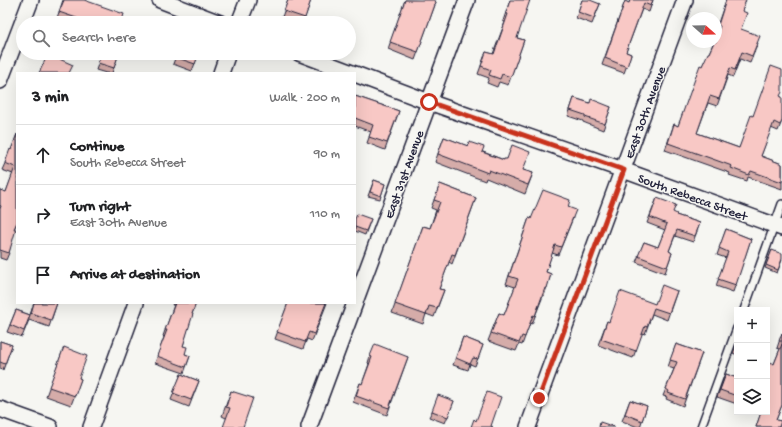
<!DOCTYPE html>
<meta charset="utf-8">
<style>
body{margin:0;font-family:"Gochi Hand",sans-serif;background:#f6f6f6;color:#202124}
.controls{position:absolute;right:12px;bottom:12px;display:grid;overflow:hidden;border-radius:0px;box-shadow:0 4px 16px #0002}
.controls button{width:36px;height:36px;display:grid;place-items:center;padding:0;border:0;border-bottom:1px solid #e0e0e0;background:#fff;color:#202124;font:20px sans-serif}
.compass{position:absolute;left:686px;top:12px;width:36px;height:36px;border-radius:50%;background:#fff;box-shadow:0 4px 16px #0002;rotate:110deg}
.stop{position:absolute;width:12px;height:12px;margin:-9px;border:3px solid #c8321e;border-radius:50%;background:#fff}
.stop.end{background:#c8321e;border-color:#fff;box-shadow:0 1px 4px #0008}
.list{margin:0;padding:0;list-style:none}
h2{display:flex;justify-content:space-between;align-items:center;height:52px;margin:0;padding:0 16px;font-size:17px}
h2 small{font-size:13px;font-weight:400;color:#757577}
.list li{display:grid;grid-template-columns:26px 1fr auto;gap:12px;align-items:center;box-sizing:border-box;height:60px;padding:0 16px;border-top:1px solid #e0e0e0}
.list b{display:block;font-size:15px;white-space:nowrap}
.list p{margin:0;font-size:13px;white-space:nowrap;color:#757577}
.list em{font-size:13px;font-style:normal;color:#757577}
.icon{flex:none;width:22px;height:22px;fill:none;stroke:currentColor;stroke-width:2;stroke-linecap:round;stroke-linejoin:round}
.map{position:relative;flex:none;width:782px;height:427px;overflow:hidden}
.search{position:absolute;background:#fff;box-shadow:0 4px 16px #0002;left:16px;top:16px;width:340px;height:44px;display:flex;align-items:center;gap:10px;box-sizing:border-box;padding:0 14px;border-radius:22px;color:#757577;font-size:15px}
.panel{position:absolute;background:#fff;box-shadow:0 4px 16px #0002;left:16px;top:72px;width:340px;height:232px;border-radius:0px}
.map>svg:first-child{display:block}
.lines{fill:none;stroke-linecap:round;stroke-linejoin:round}
.service-casing{stroke:#22223b;stroke-width:10}
.minor-casing{stroke:#22223b;stroke-width:18}
.service{stroke:#f6f6f2;stroke-width:7}
.minor{stroke:#f6f6f2;stroke-width:15}
.wall{fill:#d5aca9;stroke:#22223b}
.building{fill:#f8c8c5;stroke:#22223b}
.route{stroke:#c8321e;stroke-width:5}
.labels{text-anchor:middle;stroke-width:3;stroke-linejoin:round;paint-order:stroke}
.street-label{font-size:13px;fill:#22223b;stroke:#f6f6f2}
</style>
<div class="map">
<svg width="782" height="427" viewBox="0 0 782 427">
<rect width="100%" height="100%" fill="#f6f6f2"/>
<filter id="ink" filterUnits="userSpaceOnUse"><feTurbulence type="fractalNoise" baseFrequency=".025" numOctaves="2"/><feDisplacementMap in="SourceGraphic" scale="8" xChannelSelector="R" yChannelSelector="G"/><feConvolveMatrix kernelMatrix="1 2 1 2 8 2 1 2 1" color-interpolation-filters="sRGB"/></filter>
<g filter="url(#ink)">
<g class="lines">
<g class="service-casing">
<g id="service">
<polyline points="744,310 782,204"/>
<polyline points="701,427 737,328"/>
</g>
</g>
<g class="minor-casing">
<g id="minor">
<polyline points="160,0 220,23"/>
<polyline points="239,23 248,0"/>
<polyline points="299,53 352,73"/>
<polyline points="221,73 228,53"/>
<polyline points="355,74 429,102 623,170 782,228"/>
<polyline points="0,81 31,0"/>
<polyline points="355,302 467,0"/>
<polyline points="0,409 50,427"/>
<polyline points="91,427 136,303"/>
<polyline points="309,427 355,303"/>
<polyline points="528,427 685,0"/>
</g>
</g>
<use href="#service" class="service"/>
<use href="#minor" class="minor"/>
</g>
<g class="wall">
<polygon points="63,0 121,23 70,23 57,18"/>
<polygon points="288,0 311,0 303,23 299,23 282,17"/>
<polygon points="405,0 435,1 436,2 415,60 388,49"/>
<polygon points="510,0 517,38 524,40 508,85 499,82 497,87 487,83 489,78 478,74 486,52 493,54 505,22 503,21"/>
<polygon points="582,0 600,4 592,24 576,18"/>
<polygon points="653,0 649,12 642,9 626,52 631,54 624,73 602,65 625,1 629,3"/>
<polygon points="726,0 742,11 741,29 758,43 750,63 740,59 733,77 728,75 717,106 708,103 697,133 739,148 753,116 780,96 782,121 778,131 771,128 761,156 782,164 782,189 748,177 747,181 729,175 730,173 665,150 674,124 678,126 702,66 709,53 718,32 716,32 716,29"/>
<polygon points="102,53 119,53 112,73 106,73 96,70"/>
<polygon points="177,53 199,53 192,71 173,64"/>
<polygon points="355,96 399,111 385,150 367,143 371,132 355,126"/>
<polygon points="574,98 590,103 611,107 603,130 583,122 583,121 568,116"/>
<polygon points="17,134 17,223 14,229 9,253 6,260 0,258 0,190 6,192 13,174 2,170 11,150"/>
<polygon points="444,137 504,160 507,159 523,170 533,173 525,194 486,178 485,181 435,162"/>
<polygon points="374,180 385,184 380,199 368,196"/>
<polygon points="440,184 476,198 452,264 449,262 439,289 444,290 434,317 426,314 423,324 392,313 423,226 430,228 436,210 431,208"/>
<polygon points="657,198 676,215 700,223 693,242 675,236 669,251 672,253 665,273 636,262 644,242 658,247 665,230 647,223"/>
<polygon points="568,207 573,218 558,255 552,253 546,272 551,274 544,296 543,296 532,324 530,323 522,345 519,344 516,351 488,341 499,313 504,315 515,287 506,284 529,218 531,219"/>
<polygon points="355,219 371,219 365,235 355,231"/>
<polygon points="726,229 751,239 733,292 716,286 726,258 717,255"/>
<polygon points="772,250 782,260 777,273 765,268"/>
<polygon points="677,291 667,320 652,314 645,334 642,333 633,358 598,345 607,321 609,322 655,304"/>
<polygon points="34,303 57,303 49,327 29,320 22,337 7,332 16,310 30,315"/>
<polygon points="173,303 196,303 192,314 183,346 185,354 190,356 184,373 155,363 164,337 163,336 174,305 172,305"/>
<polygon points="288,303 327,303 312,341 307,339 303,349 275,339"/>
<polygon points="782,333 782,405 776,420 781,421 779,427 756,427 761,413 757,412 767,412 767,364 768,361 774,364 780,349 777,348"/>
<polygon points="463,337 483,345 475,366 470,364 468,370 453,365"/>
<polygon points="0,341 12,345 3,370 0,369"/>
<polygon points="737,343 737,355 733,353"/>
<polygon points="676,344 702,353 683,406 666,399 667,397 663,396 674,369 668,367"/>
<polygon points="64,347 79,378 81,379 71,405 46,396"/>
<polygon points="370,356 408,357 387,415 353,402 360,383 362,384 369,364 368,363"/>
<polygon points="181,374 199,381 189,407 171,400"/>
<polygon points="726,374 737,378 737,404 717,397"/>
<polygon points="231,391 243,427 226,418 222,416"/>
<polygon points="630,400 647,406 640,427 638,427 622,421"/>
<polygon points="454,401 445,423 429,417 432,411"/>
</g>
<g class="building">
<polygon points="64,0 84,0 124,14 121,23 91,23 59,12"/>
<polygon points="288,0 311,0 305,18 284,11"/>
<polygon points="405,0 435,0 435,1 436,2 418,52 390,42"/>
<polygon points="510,0 530,0 517,38 524,40 511,77 502,74 500,79 489,75 491,70 481,66 486,52 494,54 508,14 506,13"/>
<polygon points="582,0 590,0 600,4 594,18 578,12"/>
<polygon points="630,0 653,0 651,6 644,3 626,52 631,54 627,67 605,58 625,1 629,3"/>
<polygon points="726,0 746,0 742,11 747,13 741,29 760,36 752,56 742,52 735,70 730,68 719,99 710,96 697,133 739,148 751,115 753,116 771,66 782,70 782,92 780,96 782,97 782,121 780,125 774,122 761,156 782,164 782,182 751,171 749,175 731,168 732,166 668,143 674,124 678,126 700,65 702,66 708,53 709,53 714,42 716,42 716,36 720,26 718,25"/>
<polygon points="102,53 119,53 114,68 98,63"/>
<polygon points="177,53 199,53 195,64 175,57"/>
<polygon points="48,54 73,65 69,73 39,73"/>
<polygon points="355,96 399,111 387,143 369,137 373,125 355,118"/>
<polygon points="574,98 590,103 591,99 611,107 605,124 585,117 585,115 570,110"/>
<polygon points="17,134 17,222 14,229 16,229 9,253 0,250 0,209 1,206 0,205 0,190 6,192 15,167 5,163 10,149 11,150"/>
<polygon points="444,137 468,146 469,142 484,147 482,152 504,160 504,159 507,159 512,145 530,152 523,170 533,173 528,185 489,170 488,173 438,154"/>
<polygon points="374,180 385,184 381,196 370,192"/>
<polygon points="440,184 476,198 455,255 452,254 439,289 444,290 437,308 429,306 426,315 395,304 423,226 430,228 440,202 434,200"/>
<polygon points="543,190 570,200 568,207 576,210 561,247 555,245 546,272 551,274 547,288 545,288 535,316 533,315 525,337 522,336 519,343 491,333 499,313 504,315 518,279 509,276 529,218 531,219"/>
<polygon points="657,198 676,205 673,212 677,214 676,215 700,223 695,236 677,230 669,251 672,253 667,267 638,256 644,242 658,247 667,224 650,217"/>
<polygon points="357,214 371,219 366,231 355,227 355,219"/>
<polygon points="726,229 751,239 736,285 718,279 728,252 719,248"/>
<polygon points="772,250 782,254 782,259 778,270 766,265"/>
<polygon points="662,285 677,291 669,313 654,308 647,327 645,326 636,351 601,339 607,321 609,322 620,291 655,304"/>
<polygon points="34,303 57,303 51,320 31,313"/>
<polygon points="175,303 196,303 192,314 193,314 183,346 187,347 185,354 190,356 186,367 157,356 167,330 165,330"/>
<polygon points="288,303 326,303 314,334 309,332 305,342 277,332"/>
<polygon points="16,310 30,315 24,331 10,325"/>
<polygon points="782,333 782,341 779,341"/>
<polygon points="463,337 483,345 478,359 473,358 470,364 456,358"/>
<polygon points="0,341 12,345 5,364 0,362"/>
<polygon points="375,344 408,357 389,408 356,396 360,383 362,384 372,357 370,356"/>
<polygon points="676,344 702,353 685,399 668,393 669,391 666,389 677,362 670,360"/>
<polygon points="782,344 782,405 776,420 781,421 779,427 756,427 761,412 767,412 767,364 768,361 774,364"/>
<polygon points="64,347 87,356 79,378 81,379 75,396 49,387"/>
<polygon points="181,374 199,381 191,400 173,393"/>
<polygon points="726,374 737,378 737,396 720,390"/>
<polygon points="231,391 253,398 243,427 223,427 230,408 226,407"/>
<polygon points="487,392 501,397 491,426 493,427 471,427 474,419 476,421"/>
<polygon points="438,395 454,401 448,417 432,411"/>
<polygon points="630,400 647,406 642,421 625,414"/>
<polygon points="600,422 615,427 599,427"/>
</g>
</g>
<g class="lines" filter="url(#ink)">
<polyline class="route" points="429,102 624,170 539,398"/>
</g>
<g class="labels">
<g class="street-label">
<text transform="translate(644 112) rotate(-70)" y="5">East 30th Avenue</text>
<text transform="translate(403 174) rotate(-70)" y="5">East 31st Avenue</text>
<text transform="translate(693 196) rotate(20)" y="5">South Rebecca Street</text>
</g>
</g>
</svg>
<div class="controls">
<button>+</button>
<button>−</button>
<button><svg class="icon" aria-label="layers" viewBox="0 0 24 24"><path d="M12 4l9 5-9 5-9-5zM3 14l9 5 9-5"/></svg></button>
</div>
<svg class="compass" viewBox="-18 -18 36 36"><path d="M0-13l5 13h-10z" fill="#e53935"/><path d="M0 13l5-13h-10z" fill="#757577"/></svg>
<div class="stop" style="left:429px;top:102px"></div>
<div class="stop end" style="left:539px;top:398px"></div>
<div class="search"><svg class="icon" aria-label="search" viewBox="0 0 24 24"><circle cx="10" cy="10" r="6"/><path d="M15 15l6 6"/></svg>Search here</div>
<section class="panel">
<h2>3 min<small>Walk · 200 m</small></h2>
<ul class="list">
<li><svg class="icon" aria-label="ahead" viewBox="0 0 24 24"><path d="M12 20V5M6 11l6-6 6 6"/></svg><div><b>Continue</b><p>South Rebecca Street</p></div><em>90 m</em></li>
<li><svg class="icon" aria-label="right" viewBox="0 0 24 24"><path d="M7 20v-9h11M14 6l5 5-5 5"/></svg><div><b>Turn right</b><p>East 30th Avenue</p></div><em>110 m</em></li>
<li><svg class="icon" aria-label="arrive" viewBox="0 0 24 24"><path d="M6 21V4h12l-3 4 3 4H6"/></svg><div><b>Arrive at destination</b></div></li>
</ul>
</section>
</div>
